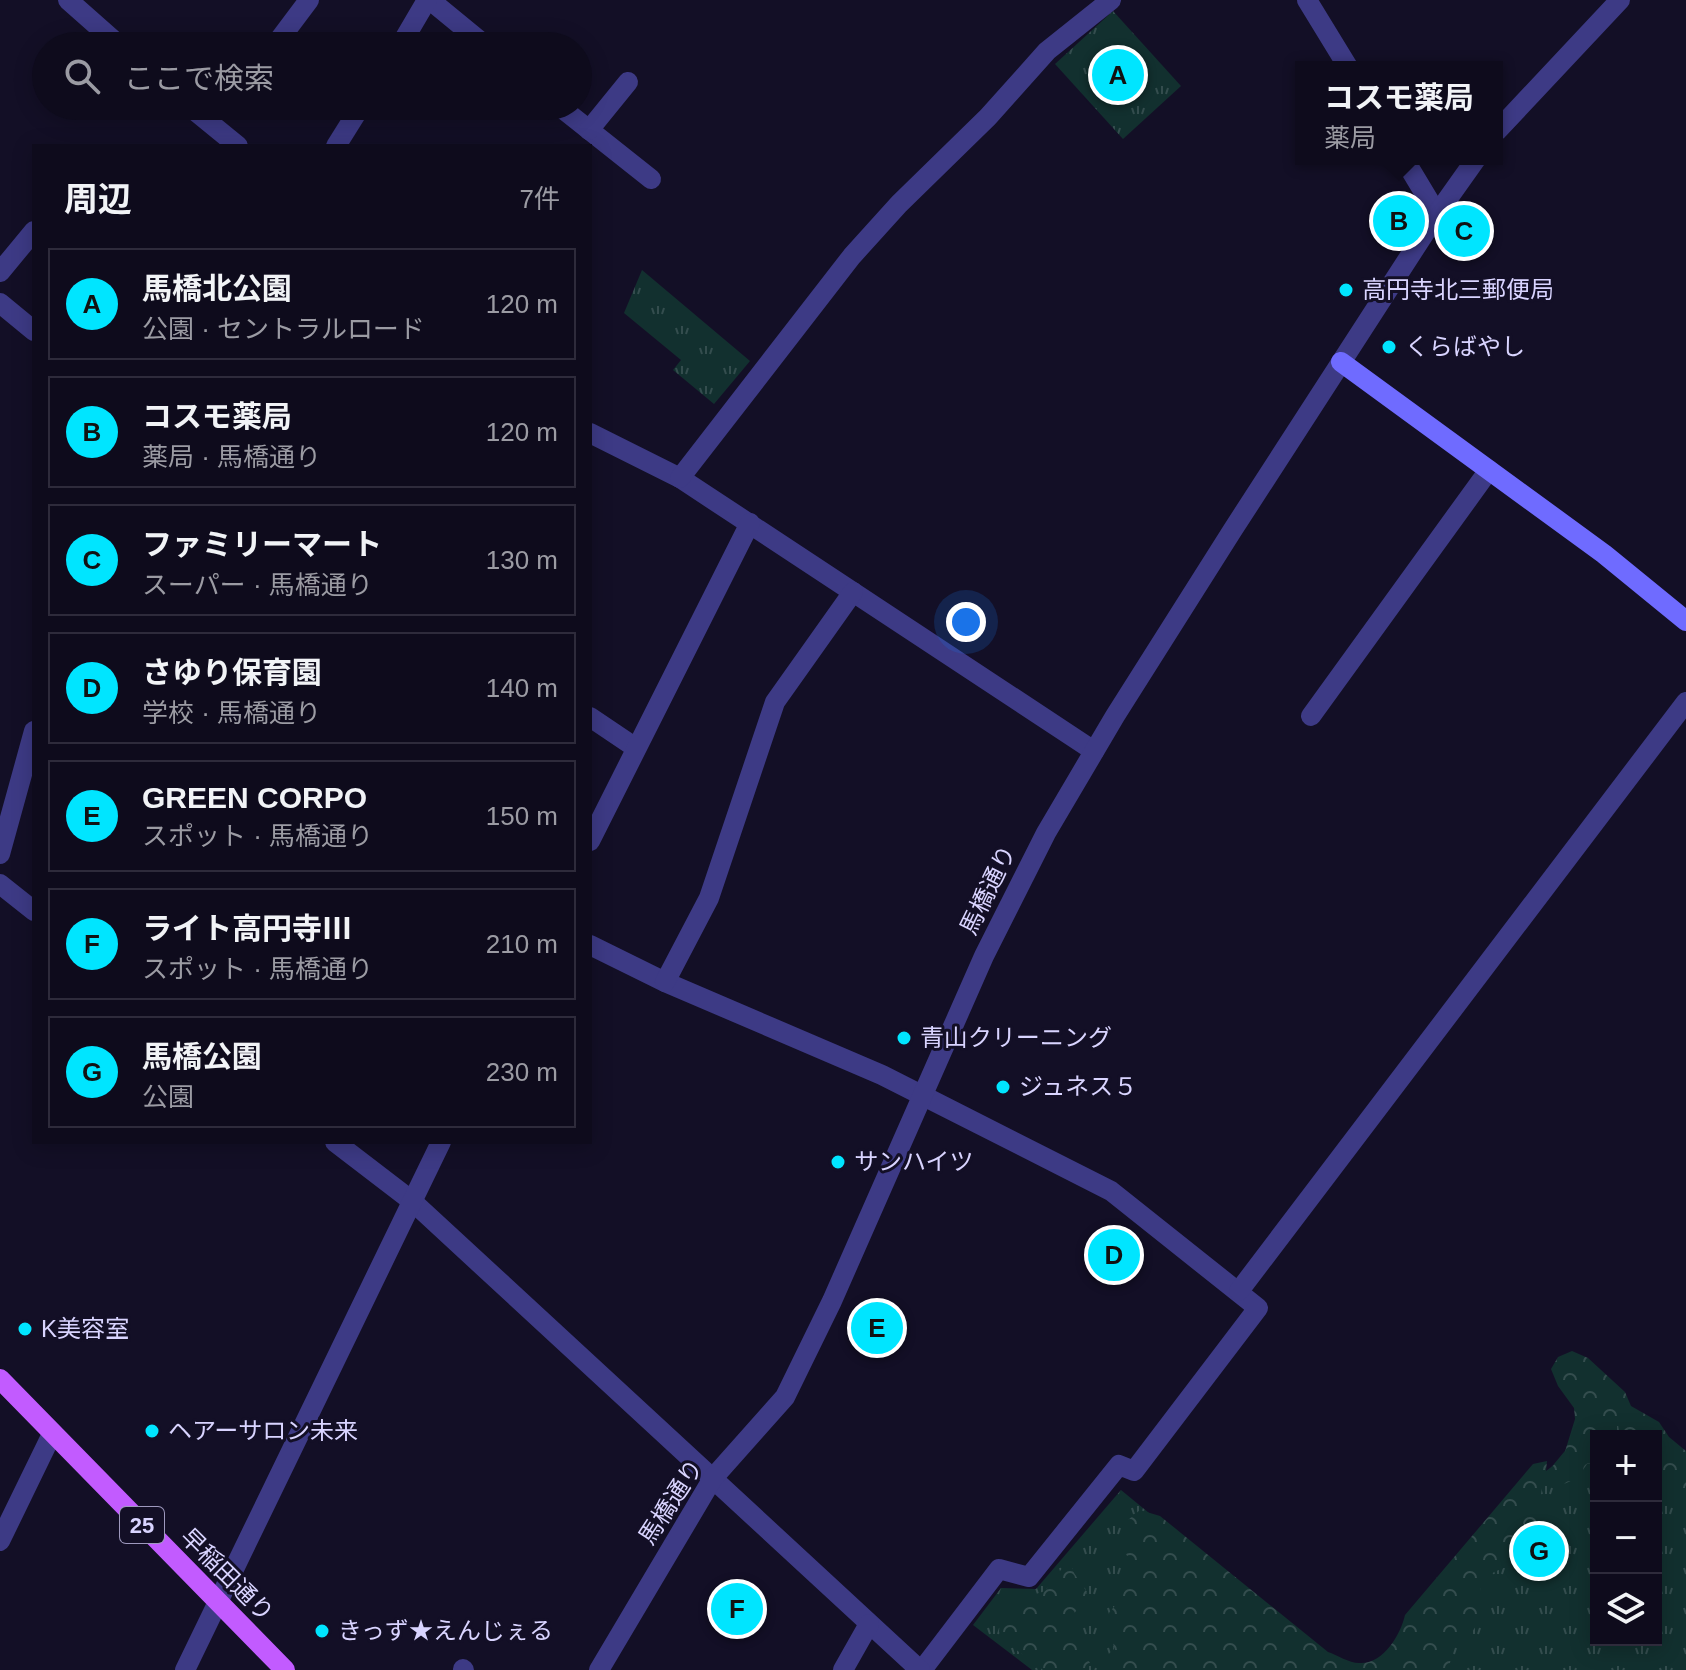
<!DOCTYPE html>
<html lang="ja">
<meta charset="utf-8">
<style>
body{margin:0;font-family:Helvetica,"Noto Sans JP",sans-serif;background:#171425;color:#f1f3f6}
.controls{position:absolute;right:24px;bottom:24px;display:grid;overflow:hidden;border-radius:0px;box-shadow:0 4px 20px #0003}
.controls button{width:72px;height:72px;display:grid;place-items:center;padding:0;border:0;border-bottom:2px solid #2e2b3b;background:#0e0b1c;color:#f1f3f6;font:40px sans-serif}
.you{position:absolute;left:966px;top:622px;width:28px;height:28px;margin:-20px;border:6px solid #fff;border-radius:50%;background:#1a73e8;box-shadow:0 0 0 12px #1a73e833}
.badge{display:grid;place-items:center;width:52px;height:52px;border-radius:50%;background:#00e5ff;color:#111;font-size:26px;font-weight:700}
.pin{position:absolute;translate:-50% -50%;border:4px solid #fff;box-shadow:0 2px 8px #0006}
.popup{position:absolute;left:1295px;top:61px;width:208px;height:104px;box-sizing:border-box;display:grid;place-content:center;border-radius:0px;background:#0e0b1c;filter:drop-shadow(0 2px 6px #0005);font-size:26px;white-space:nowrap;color:#9b9ba3}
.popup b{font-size:30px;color:#f1f3f6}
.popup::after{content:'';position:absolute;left:50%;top:100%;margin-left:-16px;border:16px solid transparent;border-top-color:#0e0b1c}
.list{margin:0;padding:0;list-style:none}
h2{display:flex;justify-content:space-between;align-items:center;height:104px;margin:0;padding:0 32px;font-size:34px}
h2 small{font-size:26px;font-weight:400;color:#9b9ba3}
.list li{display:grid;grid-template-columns:52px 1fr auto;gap:24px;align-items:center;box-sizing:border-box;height:112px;margin:0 16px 16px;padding:0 16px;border:2px solid #2e2b3b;border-radius:0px}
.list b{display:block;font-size:30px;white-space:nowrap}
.list p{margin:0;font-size:26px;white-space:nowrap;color:#9b9ba3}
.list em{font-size:26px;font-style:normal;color:#9b9ba3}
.icon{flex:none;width:44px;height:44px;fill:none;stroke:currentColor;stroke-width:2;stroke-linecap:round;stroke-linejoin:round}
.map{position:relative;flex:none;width:1686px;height:1670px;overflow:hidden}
.search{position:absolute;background:#0e0b1c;box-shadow:0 4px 20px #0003;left:32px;top:32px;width:560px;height:88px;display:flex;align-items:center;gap:20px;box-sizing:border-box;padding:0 28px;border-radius:44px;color:#9b9ba3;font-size:30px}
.panel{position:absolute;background:#0e0b1c;box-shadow:0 4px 20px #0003;left:32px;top:144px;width:560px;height:1000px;border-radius:0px}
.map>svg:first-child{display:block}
.grass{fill:url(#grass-tufts)}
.forest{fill:url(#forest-crowns)}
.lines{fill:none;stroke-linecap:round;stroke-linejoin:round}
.street{stroke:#3d3a85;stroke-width:20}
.secondary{stroke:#6f6bff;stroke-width:20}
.primary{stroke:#c25bff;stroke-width:20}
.poi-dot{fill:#00e5ff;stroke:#130f26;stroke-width:3}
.labels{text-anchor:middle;stroke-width:6;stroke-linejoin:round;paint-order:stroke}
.shield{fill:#130f26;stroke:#9e99be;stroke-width:2}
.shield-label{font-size:22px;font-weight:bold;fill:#d9d4ff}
.poi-label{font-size:24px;fill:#d9d4ff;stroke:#130f26;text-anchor:start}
.street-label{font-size:24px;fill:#d9d4ff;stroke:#130f26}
</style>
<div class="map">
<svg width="1686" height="1670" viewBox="0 0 1686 1670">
<defs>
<pattern id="grass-tufts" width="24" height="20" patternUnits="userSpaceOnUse" patternTransform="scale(2)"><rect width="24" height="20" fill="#12302f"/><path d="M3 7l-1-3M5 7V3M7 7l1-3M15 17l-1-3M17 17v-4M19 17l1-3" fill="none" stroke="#344d4e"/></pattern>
<pattern id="forest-crowns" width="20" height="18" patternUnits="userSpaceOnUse" patternTransform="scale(2)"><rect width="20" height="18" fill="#12302f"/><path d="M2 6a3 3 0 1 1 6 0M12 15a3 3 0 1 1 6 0" fill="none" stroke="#344d4e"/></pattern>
</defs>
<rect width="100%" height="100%" fill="#130f26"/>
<g class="grass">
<polygon points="1113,11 1181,86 1123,139 1055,64"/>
<polygon points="642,270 750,361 714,404 673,370 681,360 624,313"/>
<polygon points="1608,1399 1653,1436 1596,1436 1596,1640 1656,1640 1656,1438 1686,1463 1686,1670 1383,1670"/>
<polygon points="1121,1490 1340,1670 1032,1670 973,1625 1001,1588 1036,1589"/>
</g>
<g class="forest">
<path d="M1572,1351l16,7 37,34 6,14 28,16 10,15 17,14v51l-10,-13 -20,-15v-38h-36l-2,-11 -9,11h-13v26l-9,2c-10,16 -22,23 -41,22l-3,-5 -6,39 -22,27 -9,20 -12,5 -13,12 -1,36 -12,18 -14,10 -6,22h-349l-2,-5 17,-16 -5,-36c18,-21 31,-42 12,-67l7,-26 12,-10 20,6 168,136c9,3 21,11 31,11 24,2 42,-29 46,-48l128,-151 14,-3 -1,10 17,-13 12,-39 -1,-11 -16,-22 -7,-17 7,-12z"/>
<path d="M1066,1563h5l3,10 13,19 -6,13 -19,23c8,13 20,21 28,35l-3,7h-44l-32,-24 -12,-14 1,-15 8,-14 37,-12z"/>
</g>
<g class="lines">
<g class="street">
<polyline points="68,0 120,46"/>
<polyline points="430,0 486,46"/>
<polyline points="1307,0 1348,67"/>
<polyline points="287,46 279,40 309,0"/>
<polyline points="400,46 427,0"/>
<polyline points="189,106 238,146"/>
<polyline points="559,106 651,179"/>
<polyline points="589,130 628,82"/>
<polyline points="1497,131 1620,0"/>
<polyline points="336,146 361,106"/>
<polyline points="1404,159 1437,214"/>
<polyline points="0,272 34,231"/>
<polyline points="0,303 34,331"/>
<polyline points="590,433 680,478 1094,751"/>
<polyline points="680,478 852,256 899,204 988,117 1047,51 1111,0"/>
<polyline points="1311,716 1489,470"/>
<polyline points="590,717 636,748"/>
<polyline points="590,841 750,523"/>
<polyline points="0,854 34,731"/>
<polyline points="0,884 34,911"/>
<polyline points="590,945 665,982 882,1075 1111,1191 1258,1308 1134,1471 1119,1465 1029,1577 999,1569 922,1670"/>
<polyline points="665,982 709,898 775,702 853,592"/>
<polyline points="335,1142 412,1201 920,1670"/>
<polyline points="1239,1291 1686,702"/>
<polyline points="0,1541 52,1434"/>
<polyline points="463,1669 464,1670"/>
<polyline points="185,1670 441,1142"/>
<polyline points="599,1670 713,1478 785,1397 832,1301 984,956 1046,833 1115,716 1232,531 1437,214 1476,159"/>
<polyline points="843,1670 869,1624"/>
</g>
<polyline class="secondary" points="1341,362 1604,554 1686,621"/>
<polyline class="primary" points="0,1379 285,1670"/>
</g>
<g class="poi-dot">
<circle cx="1346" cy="290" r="8"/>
<circle cx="1389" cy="347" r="8"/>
<circle cx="904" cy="1038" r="8"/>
<circle cx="1003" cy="1087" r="8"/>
<circle cx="838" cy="1162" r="8"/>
<circle cx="25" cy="1329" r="8"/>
<circle cx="152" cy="1431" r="8"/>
<circle cx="322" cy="1631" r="8"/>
</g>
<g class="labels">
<rect class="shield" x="120" y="1507" width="44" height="36" rx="6"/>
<g class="shield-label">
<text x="142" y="1533">25</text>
</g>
<g class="poi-label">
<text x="1362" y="298">高円寺北三郵便局</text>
<text x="1405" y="355">くらばやし</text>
<text x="920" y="1046">青山クリーニング</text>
<text x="1019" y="1095">ジュネス５</text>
<text x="854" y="1170">サンハイツ</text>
<text x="41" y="1337">K美容室</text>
<text x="168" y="1439">ヘアーサロン未来</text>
<text x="338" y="1639">きっず★えんじぇる</text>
</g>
<g class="street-label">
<text transform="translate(988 890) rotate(-64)" y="8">馬橋通り</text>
<text transform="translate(671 1502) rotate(-57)" y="8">馬橋通り</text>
<text transform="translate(227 1575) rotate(45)" y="8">早稲田通り</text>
</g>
</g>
</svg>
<div class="controls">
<button>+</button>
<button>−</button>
<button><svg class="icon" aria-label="layers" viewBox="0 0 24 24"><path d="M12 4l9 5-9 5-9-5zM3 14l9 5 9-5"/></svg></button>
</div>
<div class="you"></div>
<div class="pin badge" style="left:1118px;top:75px">A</div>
<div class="pin badge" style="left:1399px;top:221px">B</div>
<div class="popup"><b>コスモ薬局</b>薬局</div>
<div class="pin badge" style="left:1464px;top:231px">C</div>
<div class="pin badge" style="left:1114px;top:1255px">D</div>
<div class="pin badge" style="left:877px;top:1328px">E</div>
<div class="pin badge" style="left:737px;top:1609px">F</div>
<div class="pin badge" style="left:1539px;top:1551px">G</div>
<div class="search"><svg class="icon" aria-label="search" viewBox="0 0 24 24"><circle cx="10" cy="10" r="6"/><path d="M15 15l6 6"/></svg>ここで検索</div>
<section class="panel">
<h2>周辺<small>7件</small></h2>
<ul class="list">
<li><span class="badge">A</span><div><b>馬橋北公園</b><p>公園 · セントラルロード</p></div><em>120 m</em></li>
<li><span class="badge">B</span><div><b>コスモ薬局</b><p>薬局 · 馬橋通り</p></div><em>120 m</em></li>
<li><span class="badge">C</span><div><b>ファミリーマート</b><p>スーパー · 馬橋通り</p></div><em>130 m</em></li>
<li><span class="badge">D</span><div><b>さゆり保育園</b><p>学校 · 馬橋通り</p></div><em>140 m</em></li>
<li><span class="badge">E</span><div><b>GREEN CORPO</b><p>スポット · 馬橋通り</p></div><em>150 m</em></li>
<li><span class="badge">F</span><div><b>ライト高円寺Ⅲ</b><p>スポット · 馬橋通り</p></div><em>210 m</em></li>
<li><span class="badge">G</span><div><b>馬橋公園</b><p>公園</p></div><em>230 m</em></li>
</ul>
</section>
</div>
